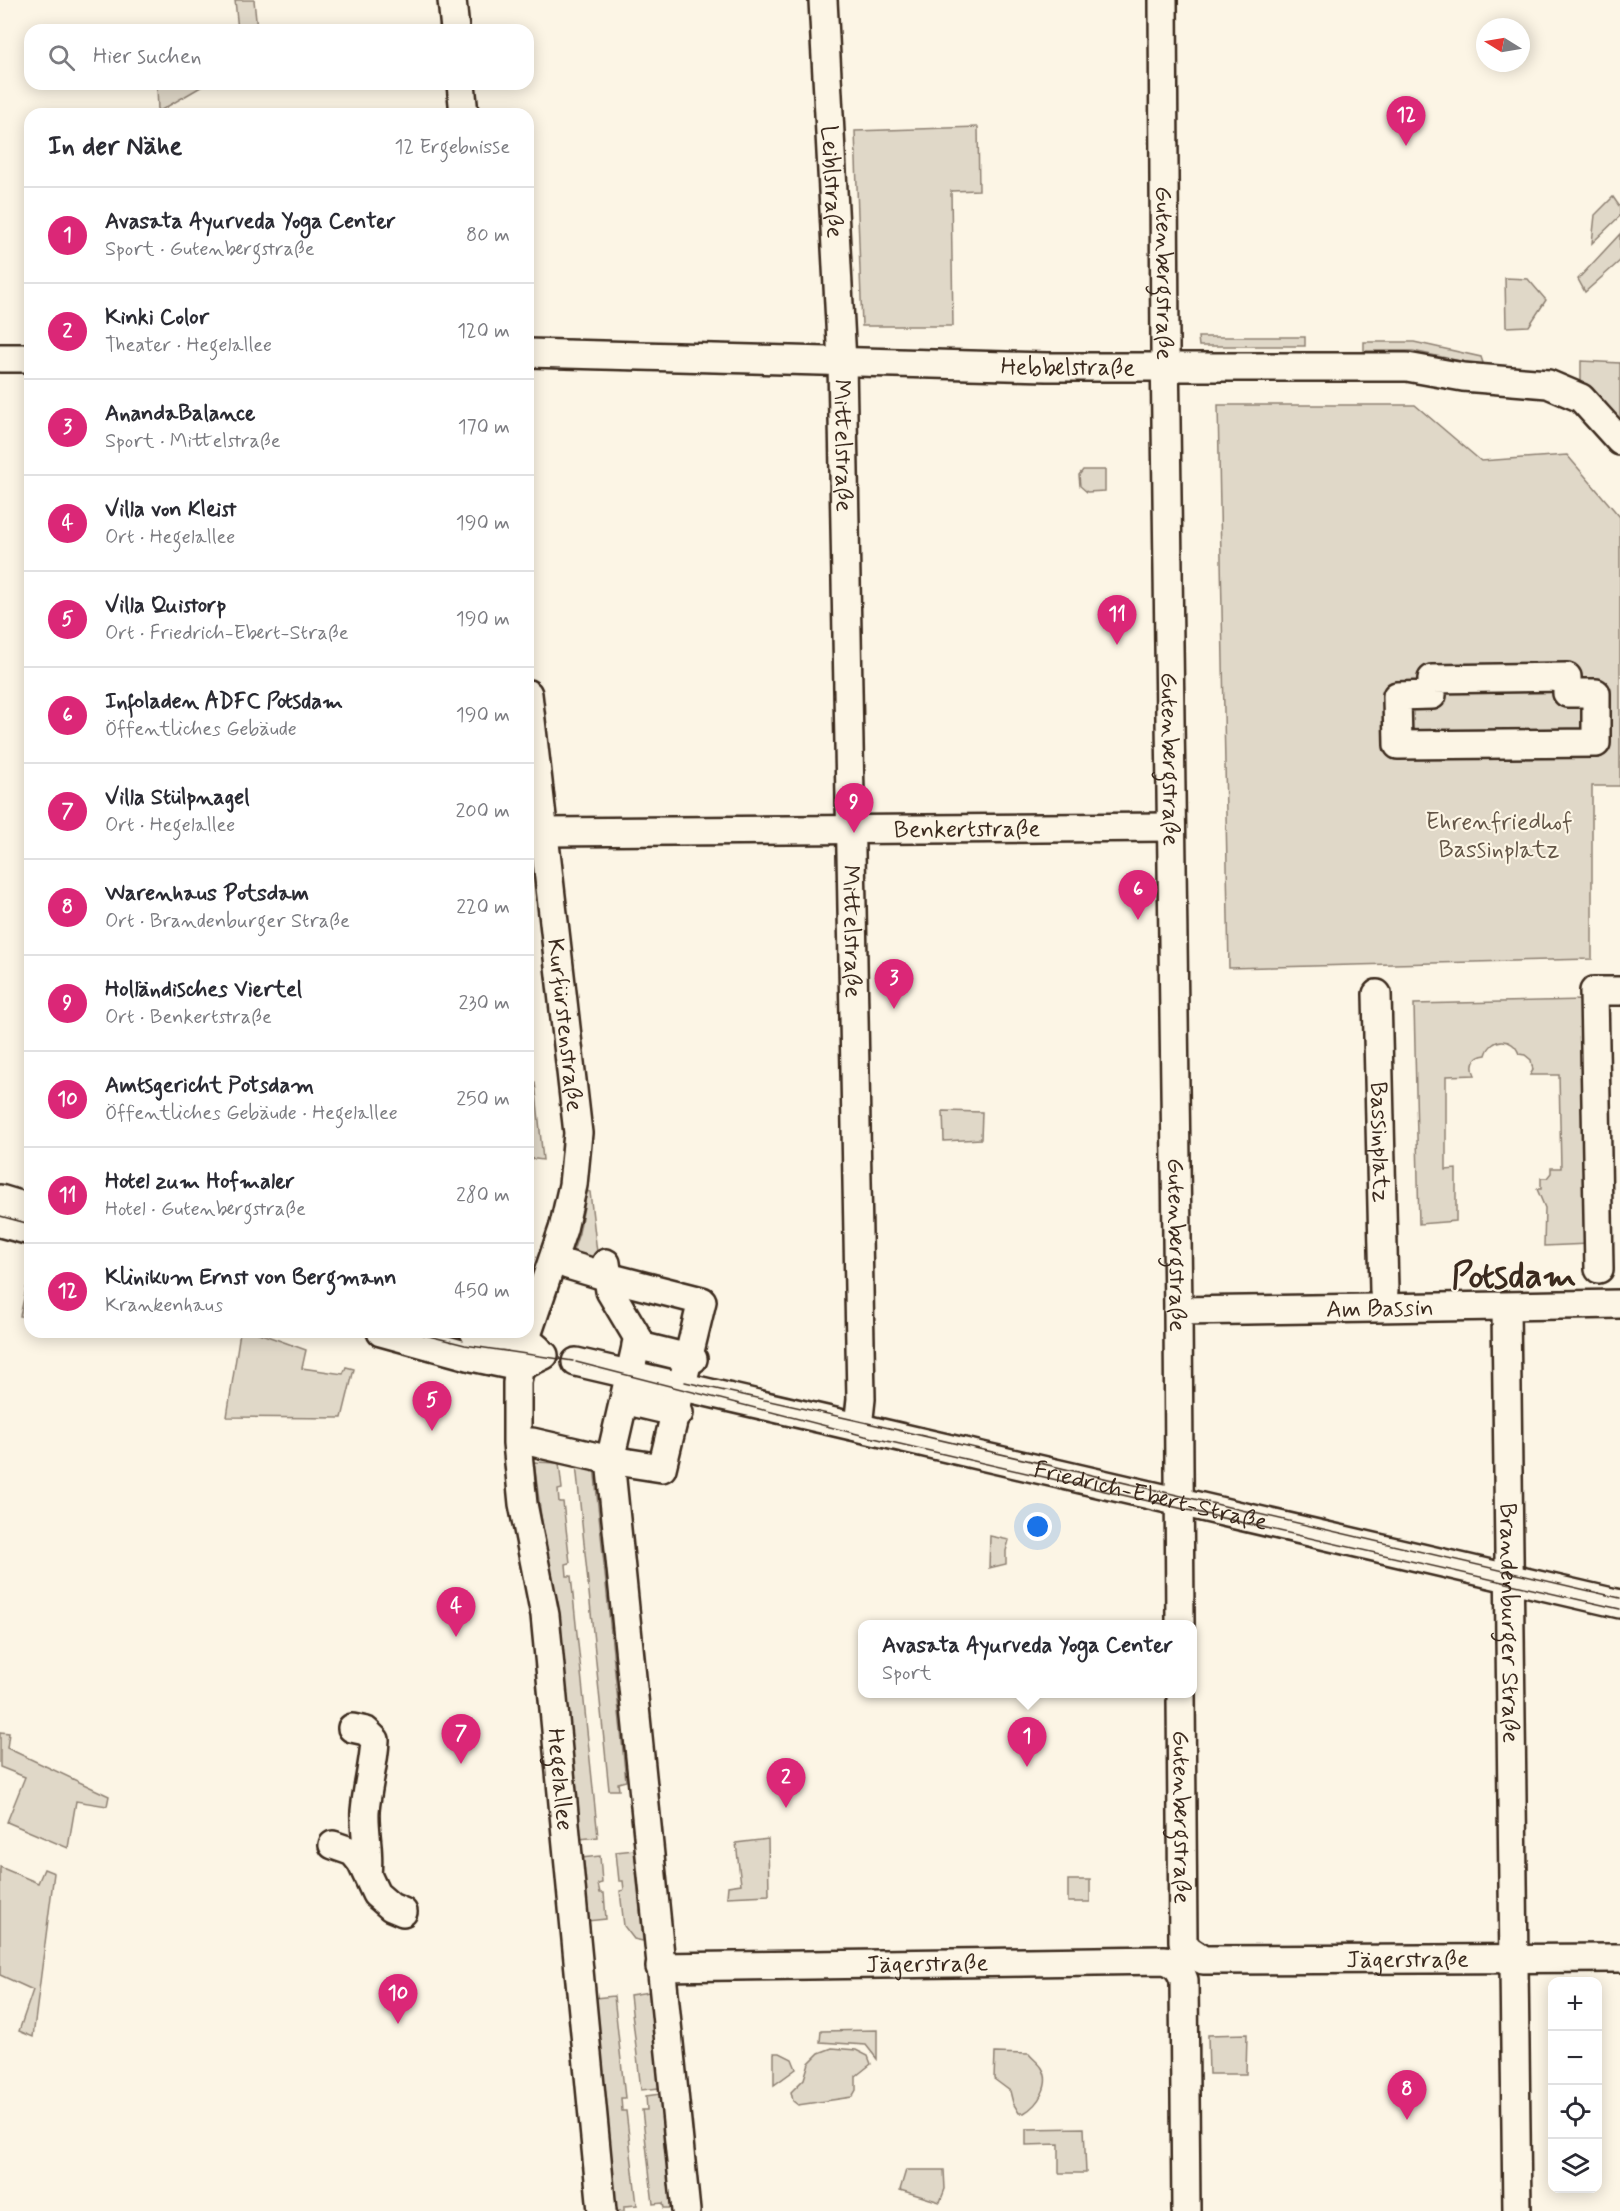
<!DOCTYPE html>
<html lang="de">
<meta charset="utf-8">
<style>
body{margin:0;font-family:Mynerve,sans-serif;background:#f7f7f7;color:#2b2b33}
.controls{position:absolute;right:18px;bottom:18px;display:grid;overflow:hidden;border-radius:12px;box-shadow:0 3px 15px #0003}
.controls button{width:54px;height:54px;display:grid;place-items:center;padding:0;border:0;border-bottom:2px solid #e1e1e2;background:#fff;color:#2b2b33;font:30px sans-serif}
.compass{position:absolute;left:1476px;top:18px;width:54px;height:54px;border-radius:50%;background:#fff;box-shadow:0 3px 15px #0003;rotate:281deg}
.you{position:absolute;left:1038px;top:1527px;width:21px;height:21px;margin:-15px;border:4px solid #fff;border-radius:50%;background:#1a73e8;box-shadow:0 0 0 9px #1a73e833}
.badge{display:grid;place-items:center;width:39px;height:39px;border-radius:50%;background:#db2777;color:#fff;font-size:20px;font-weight:700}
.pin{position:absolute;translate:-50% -50px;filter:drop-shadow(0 2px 3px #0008)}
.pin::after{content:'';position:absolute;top:32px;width:21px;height:18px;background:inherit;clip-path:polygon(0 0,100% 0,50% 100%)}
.popup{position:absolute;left:858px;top:1620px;width:339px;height:78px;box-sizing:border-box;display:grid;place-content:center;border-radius:12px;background:#fff;filter:drop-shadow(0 2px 4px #0005);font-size:20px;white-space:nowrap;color:#7c7c81}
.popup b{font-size:22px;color:#2b2b33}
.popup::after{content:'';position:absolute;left:50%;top:100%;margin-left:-12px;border:12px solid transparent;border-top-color:#fff}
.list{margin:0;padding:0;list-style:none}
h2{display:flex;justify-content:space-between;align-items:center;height:78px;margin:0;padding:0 24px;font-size:26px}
h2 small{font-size:20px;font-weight:400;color:#7c7c81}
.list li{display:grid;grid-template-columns:39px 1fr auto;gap:18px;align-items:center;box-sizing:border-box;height:96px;padding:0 24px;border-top:2px solid #e1e1e2}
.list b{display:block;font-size:22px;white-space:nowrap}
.list p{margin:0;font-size:20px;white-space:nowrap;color:#7c7c81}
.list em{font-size:20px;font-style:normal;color:#7c7c81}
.icon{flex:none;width:33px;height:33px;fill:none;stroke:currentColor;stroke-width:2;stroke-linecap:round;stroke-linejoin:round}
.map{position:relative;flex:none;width:1620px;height:2211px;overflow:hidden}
.search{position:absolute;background:#fff;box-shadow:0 3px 15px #0003;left:24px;top:24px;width:510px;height:66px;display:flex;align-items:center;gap:15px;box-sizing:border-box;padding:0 21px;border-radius:18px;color:#7c7c81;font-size:22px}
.panel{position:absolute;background:#fff;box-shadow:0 3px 15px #0003;left:24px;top:108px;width:510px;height:1230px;border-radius:18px}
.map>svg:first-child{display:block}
.green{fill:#e0d8c8;stroke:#8e8173;stroke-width:1.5}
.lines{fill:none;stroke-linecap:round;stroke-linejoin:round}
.minor-casing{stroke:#3b2a1e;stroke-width:32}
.minor{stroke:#fcf5e5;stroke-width:27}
.tram{stroke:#3b2a1e;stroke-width:1.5}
.labels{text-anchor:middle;stroke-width:4.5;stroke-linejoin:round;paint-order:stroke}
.street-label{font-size:24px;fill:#3b2a1e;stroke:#fcf5e5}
.park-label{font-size:24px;fill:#645648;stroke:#fcf5e5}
.town-label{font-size:36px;font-weight:bold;fill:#3b2a1e;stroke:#fcf5e5}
</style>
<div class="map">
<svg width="1620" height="2211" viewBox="0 0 1620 2211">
<rect width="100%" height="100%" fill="#fcf5e5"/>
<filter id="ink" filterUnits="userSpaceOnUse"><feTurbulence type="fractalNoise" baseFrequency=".0167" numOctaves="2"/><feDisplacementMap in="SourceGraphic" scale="12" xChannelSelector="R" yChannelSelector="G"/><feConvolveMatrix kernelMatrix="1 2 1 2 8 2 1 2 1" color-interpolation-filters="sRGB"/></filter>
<g filter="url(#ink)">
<g class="green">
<polygon points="235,0 254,0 257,30 238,30"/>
<polygon points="157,84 206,84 158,112"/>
<polygon points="978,127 979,190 951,191 953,326 862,326 855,131"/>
<polygon points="1613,197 1620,207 1620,216 1592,243 1595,215"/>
<polygon points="1620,234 1620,261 1585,292 1578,279"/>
<polygon points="1505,278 1528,279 1546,300 1529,326 1506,327"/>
<polygon points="1198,337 1305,337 1305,346 1199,346"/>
<polygon points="1364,342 1414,342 1481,357 1484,366 1413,351 1364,351"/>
<polygon points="1581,361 1620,363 1620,423 1581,380"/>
<polygon points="1218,405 1415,405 1481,461 1567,455 1620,517 1620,786 1592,786 1592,959 1229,968"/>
<polygon points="1083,470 1105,470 1105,491 1087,492 1080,486 1079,475"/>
<path d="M1584,1000l5,244 -45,2 1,-38 -8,-19h4v-11h6l4,-5v-5h10l-2,-93h-29l3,-5 -2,-10 -6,-5 -6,-1c-6,-18 -28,-17 -33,1 -12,1 -16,10 -11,20l-29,1v94l10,-1v52l-37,3 -5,-220z"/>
<polygon points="535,1082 543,1160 528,1158 528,1083"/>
<polygon points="943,1111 982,1112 981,1139 944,1141"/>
<polygon points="587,1191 590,1192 598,1261 572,1254 579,1233"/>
<polygon points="27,1285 30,1286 30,1318 20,1316"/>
<polygon points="240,1332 256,1332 306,1350 302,1368 343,1374 346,1367 354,1369 342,1418 227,1417"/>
<polygon points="534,1462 559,1463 562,1489 558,1490 559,1502 563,1502 570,1563 566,1564 567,1576 571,1576 598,1837 580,1839 557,1606 541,1516"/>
<polygon points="576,1464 594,1466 626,1781 618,1783 619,1790 609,1790"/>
<polygon points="990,1536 1009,1540 1006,1551 1006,1564 989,1568"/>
<polygon points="0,1732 9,1733 7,1748 109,1796 107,1806 76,1801 68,1848 7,1822 25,1777 0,1767"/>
<polygon points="768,1839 769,1895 727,1897 728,1886 741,1884 736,1843"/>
<polygon points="634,1850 643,1941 634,1939 624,1926 620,1891 624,1890 623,1881 619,1881 616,1852"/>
<polygon points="600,1856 602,1883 598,1884 600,1893 604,1893 606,1919 587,1921 581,1858"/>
<polygon points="0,1867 38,1883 44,1869 54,1873 33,2037 19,2031 33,1990 0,1975"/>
<rect x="1068" y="1880" width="22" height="22"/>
<polygon points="649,1992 659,2088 641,2090 630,1995"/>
<polygon points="614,1996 625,2098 621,2098 622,2111 626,2111 637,2205 624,2206 624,2211 616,2211 616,2207 595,1998"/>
<polygon points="877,2030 877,2059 866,2045 820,2042 821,2031"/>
<polygon points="1247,2034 1246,2074 1209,2074 1208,2035"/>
<polygon points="832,2048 856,2050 868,2056 871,2064 856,2076 856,2090 852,2097 798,2105 793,2101 791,2092 804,2079 809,2063 819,2053"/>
<polygon points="774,2053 780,2053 792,2059 796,2069 774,2085"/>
<path d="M995,2053l34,1c4,5 10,9 13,14 10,16 -4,37 -18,45h-5l-6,-10 -3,-12 -16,-12z"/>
<polygon points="660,2094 673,2202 671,2203 671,2208 664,2208 663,2203 653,2204 642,2110 647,2110 646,2096"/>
<polygon points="1084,2128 1086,2173 1059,2173 1059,2144 1026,2145 1026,2129"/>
<polygon points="906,2170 944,2170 945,2189 940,2202 900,2190"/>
</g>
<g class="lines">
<g class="minor-casing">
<g id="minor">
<polyline points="452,0 455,30"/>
<path id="s1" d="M823,0l19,362 19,1037 -3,28"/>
<path id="s2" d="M1163,0l2,348 13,963 2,313"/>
<polyline points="461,84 464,114"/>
<path id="s3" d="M528,353l519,14h360l56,10 85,7 33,14 39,43"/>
<polyline points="0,358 30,358"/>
<polygon points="1567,677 1567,693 1596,693 1596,743 1398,745 1397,696 1432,695 1432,679"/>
<path id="s4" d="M528,694l50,439 -5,52 -10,44 -41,121 -5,33v60l6,61 22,111 57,596"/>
<path id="s5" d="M545,832l626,-5"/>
<path id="s6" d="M1377,994l7,297"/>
<polyline points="0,1199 30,1208"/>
<polyline points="0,1223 30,1231"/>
<polyline points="606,1263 610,1291 638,1338 610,1460 686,2211"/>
<polyline points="1599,1269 1594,991 1620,991"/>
<path id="s7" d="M1506,1308l11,903"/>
<path id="s8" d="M1178,1311l442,-7"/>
<polyline points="381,1332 472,1357 519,1367 544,1355"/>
<polyline points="474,1332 526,1339 538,1349"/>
<polyline points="636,1345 693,1359"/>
<path id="s9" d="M576,1362l1044,242"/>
<polyline points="624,1400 679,1413"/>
<polyline points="532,1442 610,1460 662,1468 702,1301 608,1277 568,1265"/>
<path id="s10" d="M1181,1694l2,248 5,8 15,10 417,-2"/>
<path d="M352,1728l14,3 9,9c-1,24 -8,47 -10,71 -1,22 5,41 2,63"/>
<polyline points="333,1845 353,1852 361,1862 376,1894 391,1907 403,1912"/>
<path id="s11" d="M660,1967l505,-7c11,4 15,9 19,20l2,231"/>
</g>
</g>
<use href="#minor" class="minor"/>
<g class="tram">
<polyline points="0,1216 30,1224"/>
<polyline points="413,1332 465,1345 573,1361"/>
<polyline points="576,1362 865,1436 1620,1609"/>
<polyline points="685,1382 859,1421 1620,1598"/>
</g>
</g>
</g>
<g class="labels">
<g class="street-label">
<text dy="8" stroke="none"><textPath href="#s1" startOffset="182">Leiblstraße</textPath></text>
<text dy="8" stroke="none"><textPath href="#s2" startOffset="273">Gutenbergstraße</textPath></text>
<text dy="8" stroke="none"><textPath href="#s3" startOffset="540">Hebbelstraße</textPath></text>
<text dy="8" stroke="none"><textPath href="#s1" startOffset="446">Mittelstraße</textPath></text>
<text dy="8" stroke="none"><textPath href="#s2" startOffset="759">Gutenbergstraße</textPath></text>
<text dy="8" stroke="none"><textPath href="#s5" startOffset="422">Benkertstraße</textPath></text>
<text dy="8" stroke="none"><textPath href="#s1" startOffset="932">Mittelstraße</textPath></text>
<text dy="8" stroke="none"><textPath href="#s4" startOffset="333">Kurfürstenstraße</textPath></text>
<text dy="8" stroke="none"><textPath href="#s6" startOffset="148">Bassinplatz</textPath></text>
<text dy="8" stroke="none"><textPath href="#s2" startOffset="1245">Gutenbergstraße</textPath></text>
<text dy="8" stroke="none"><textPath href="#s8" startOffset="202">Am Bassin</textPath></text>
<text dy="8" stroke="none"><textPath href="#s9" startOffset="590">Friedrich-Ebert-Straße</textPath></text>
<text dy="8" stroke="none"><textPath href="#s7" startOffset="315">Brandenburger Straße</textPath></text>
<text dy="8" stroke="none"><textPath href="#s4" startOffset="1100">Hegelallee</textPath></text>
<text dy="8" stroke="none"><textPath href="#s10" startOffset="123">Gutenbergstraße</textPath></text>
<text dy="8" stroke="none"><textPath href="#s10" startOffset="480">Jägerstraße</textPath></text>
<text dy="8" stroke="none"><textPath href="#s11" startOffset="267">Jägerstraße</textPath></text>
</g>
<g class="park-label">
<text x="1499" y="829">Ehrenfriedhof<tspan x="1499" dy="28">Bassinplatz</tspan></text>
</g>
<g class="town-label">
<text x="1514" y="1287">Potsdam</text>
</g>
</g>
</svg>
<div class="controls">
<button>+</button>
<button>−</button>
<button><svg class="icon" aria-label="locate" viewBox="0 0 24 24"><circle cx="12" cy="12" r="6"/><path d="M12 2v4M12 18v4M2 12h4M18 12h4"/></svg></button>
<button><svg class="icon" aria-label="layers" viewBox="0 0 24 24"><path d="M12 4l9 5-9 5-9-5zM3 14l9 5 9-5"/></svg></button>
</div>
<svg class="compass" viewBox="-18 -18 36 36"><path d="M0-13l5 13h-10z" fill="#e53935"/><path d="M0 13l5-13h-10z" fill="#7c7c81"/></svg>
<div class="you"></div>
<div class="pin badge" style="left:1027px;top:1767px">1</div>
<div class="popup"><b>Avasata Ayurveda Yoga Center</b>Sport</div>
<div class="pin badge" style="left:786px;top:1808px">2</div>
<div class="pin badge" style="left:894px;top:1009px">3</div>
<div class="pin badge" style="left:456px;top:1637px">4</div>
<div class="pin badge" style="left:432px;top:1431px">5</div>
<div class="pin badge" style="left:1138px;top:920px">6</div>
<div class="pin badge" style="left:461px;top:1764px">7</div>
<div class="pin badge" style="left:1407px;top:2120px">8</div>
<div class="pin badge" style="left:854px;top:833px">9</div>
<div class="pin badge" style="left:398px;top:2024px">10</div>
<div class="pin badge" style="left:1117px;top:645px">11</div>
<div class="pin badge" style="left:1406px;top:146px">12</div>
<div class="search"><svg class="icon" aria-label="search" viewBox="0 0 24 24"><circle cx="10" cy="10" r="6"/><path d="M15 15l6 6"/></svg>Hier suchen</div>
<section class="panel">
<h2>In der Nähe<small>12 Ergebnisse</small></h2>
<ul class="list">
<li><span class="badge">1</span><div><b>Avasata Ayurveda Yoga Center</b><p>Sport · Gutenbergstraße</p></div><em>80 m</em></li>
<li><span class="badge">2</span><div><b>Kinki Color</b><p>Theater · Hegelallee</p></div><em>120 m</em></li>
<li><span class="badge">3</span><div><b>AnandaBalance</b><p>Sport · Mittelstraße</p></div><em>170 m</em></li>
<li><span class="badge">4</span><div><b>Villa von Kleist</b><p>Ort · Hegelallee</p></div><em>190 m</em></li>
<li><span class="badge">5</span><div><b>Villa Quistorp</b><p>Ort · Friedrich-Ebert-Straße</p></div><em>190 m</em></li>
<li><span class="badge">6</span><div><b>Infoladen ADFC Potsdam</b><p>Öffentliches Gebäude</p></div><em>190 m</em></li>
<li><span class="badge">7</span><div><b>Villa Stülpnagel</b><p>Ort · Hegelallee</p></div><em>200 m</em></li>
<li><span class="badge">8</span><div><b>Warenhaus Potsdam</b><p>Ort · Brandenburger Straße</p></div><em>220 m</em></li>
<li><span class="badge">9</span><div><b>Holländisches Viertel</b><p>Ort · Benkertstraße</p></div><em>230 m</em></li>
<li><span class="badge">10</span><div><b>Amtsgericht Potsdam</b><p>Öffentliches Gebäude · Hegelallee</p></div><em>250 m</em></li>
<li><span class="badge">11</span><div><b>Hotel zum Hofmaler</b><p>Hotel · Gutenbergstraße</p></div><em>280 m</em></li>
<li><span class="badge">12</span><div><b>Klinikum Ernst von Bergmann</b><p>Krankenhaus</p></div><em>450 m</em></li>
</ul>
</section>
</div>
